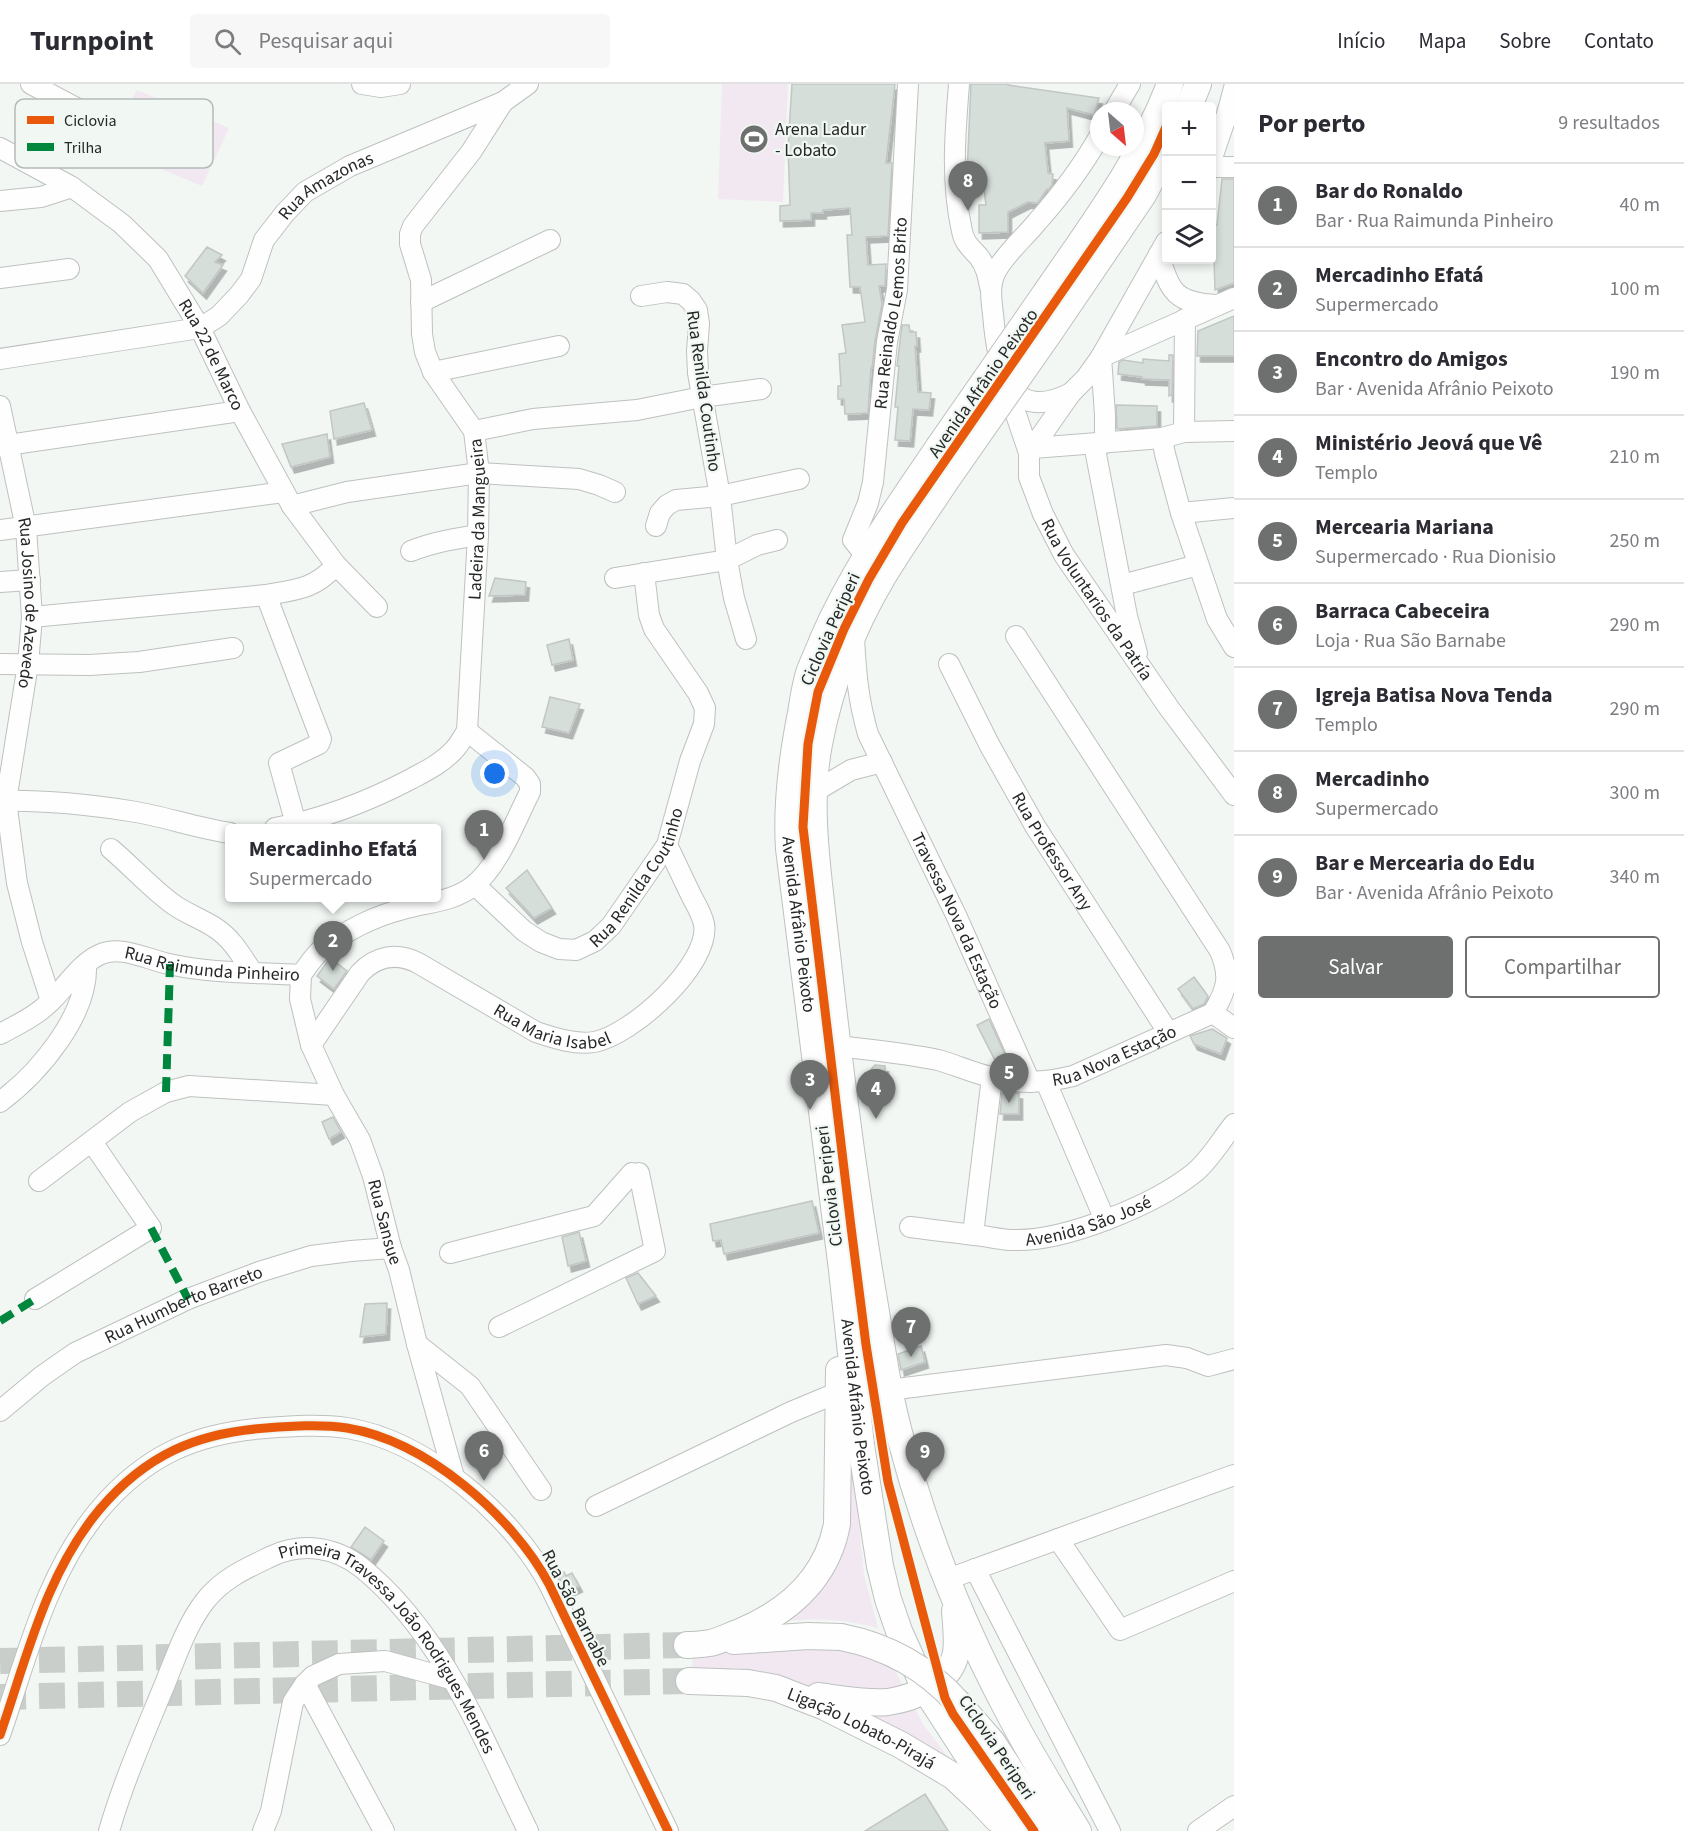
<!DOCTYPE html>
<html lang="pt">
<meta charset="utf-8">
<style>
body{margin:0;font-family:"Source Sans 3",sans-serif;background:#f7f7f7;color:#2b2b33}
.controls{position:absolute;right:18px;top:18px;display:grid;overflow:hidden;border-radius:6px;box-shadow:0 3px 9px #0003}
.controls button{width:54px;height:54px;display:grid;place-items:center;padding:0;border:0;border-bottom:2px solid #e1e1e2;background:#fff;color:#2b2b33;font:30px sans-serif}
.compass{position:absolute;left:1090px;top:18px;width:54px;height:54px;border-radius:50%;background:#fff;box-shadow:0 3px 9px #0003;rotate:152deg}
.you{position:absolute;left:495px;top:690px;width:21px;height:21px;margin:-15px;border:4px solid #fff;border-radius:50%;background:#1a73e8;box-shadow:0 0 0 9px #1a73e833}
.badge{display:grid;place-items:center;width:39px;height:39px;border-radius:50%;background:#6d706e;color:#fff;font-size:20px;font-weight:700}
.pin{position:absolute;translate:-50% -50px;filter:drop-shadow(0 2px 3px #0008)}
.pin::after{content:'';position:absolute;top:32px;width:21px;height:18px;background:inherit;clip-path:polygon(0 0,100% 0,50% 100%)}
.popup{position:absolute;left:225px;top:740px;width:216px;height:78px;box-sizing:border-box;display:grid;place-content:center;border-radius:6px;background:#fff;filter:drop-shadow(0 2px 4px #0005);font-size:20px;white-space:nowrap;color:#7c7c81}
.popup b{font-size:22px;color:#2b2b33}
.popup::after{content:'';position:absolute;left:50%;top:100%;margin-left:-12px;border:12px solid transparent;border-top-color:#fff}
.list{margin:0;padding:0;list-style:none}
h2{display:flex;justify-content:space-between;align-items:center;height:78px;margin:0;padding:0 24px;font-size:26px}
h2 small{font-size:20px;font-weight:400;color:#7c7c81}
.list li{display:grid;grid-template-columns:39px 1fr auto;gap:18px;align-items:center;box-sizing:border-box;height:84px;padding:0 24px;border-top:2px solid #e1e1e2}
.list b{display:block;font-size:22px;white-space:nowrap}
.list p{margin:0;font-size:20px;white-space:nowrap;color:#7c7c81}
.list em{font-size:20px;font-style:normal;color:#7c7c81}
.actions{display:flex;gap:12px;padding:18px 24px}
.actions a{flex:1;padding:14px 0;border:2px solid #6d706e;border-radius:6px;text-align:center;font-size:21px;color:#6d706e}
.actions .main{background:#6d706e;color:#fff}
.icon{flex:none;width:33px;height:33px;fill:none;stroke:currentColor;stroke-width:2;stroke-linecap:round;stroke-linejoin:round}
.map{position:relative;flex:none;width:1234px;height:1747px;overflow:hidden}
header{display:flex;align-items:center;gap:36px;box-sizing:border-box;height:84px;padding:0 30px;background:#fff;border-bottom:2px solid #e1e1e2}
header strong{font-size:28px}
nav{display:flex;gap:33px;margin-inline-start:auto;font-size:21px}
.search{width:420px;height:54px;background:#f7f7f7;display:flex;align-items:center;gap:15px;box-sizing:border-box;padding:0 21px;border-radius:6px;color:#7c7c81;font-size:22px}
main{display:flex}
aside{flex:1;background:#fff}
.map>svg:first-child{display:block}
.green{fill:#f1e8f1}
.building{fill:#d5ded9;stroke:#c2c6c4;stroke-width:1.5;filter:url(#shadow)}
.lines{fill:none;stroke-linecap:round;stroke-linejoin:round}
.major-tunnel{stroke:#c9cecb;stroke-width:26;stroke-dasharray:26 13;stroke-linecap:butt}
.minor-casing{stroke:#bec1bf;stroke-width:22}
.major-casing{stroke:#bec1bf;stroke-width:28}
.minor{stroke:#fdfefd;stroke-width:20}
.major{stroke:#fdfefd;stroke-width:26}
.major-bridge-casing{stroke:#bec1bf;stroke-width:28;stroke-linecap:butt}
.major-bridge{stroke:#fdfefd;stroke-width:26}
.quiet{stroke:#00873e;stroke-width:8;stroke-dasharray:15 8;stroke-linecap:butt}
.cycleway-casing{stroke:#f1f8f4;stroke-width:13}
.cycleway{stroke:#e8590c;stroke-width:9}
.labels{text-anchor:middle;stroke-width:4.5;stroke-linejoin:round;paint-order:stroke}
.poi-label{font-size:18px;fill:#252826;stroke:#f1f8f4;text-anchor:start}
.street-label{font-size:18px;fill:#252826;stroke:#f1f8f4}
.key{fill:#f1f8f4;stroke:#b4bab6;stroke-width:1.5}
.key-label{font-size:16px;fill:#252826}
</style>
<header>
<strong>Turnpoint</strong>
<div class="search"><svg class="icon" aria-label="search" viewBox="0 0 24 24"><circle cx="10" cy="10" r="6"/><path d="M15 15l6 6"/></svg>Pesquisar aqui</div>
<nav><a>Início</a><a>Mapa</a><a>Sobre</a><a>Contato</a></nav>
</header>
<main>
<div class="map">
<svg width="1234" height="1747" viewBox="0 0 1234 1747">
<defs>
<filter id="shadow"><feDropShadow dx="3.5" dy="6" stdDeviation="0" flood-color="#0004"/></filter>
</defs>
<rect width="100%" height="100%" fill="#f2f7f4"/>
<g class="green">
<polygon points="722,0 788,0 783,118 718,115"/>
<polygon points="137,6 229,44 202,102 106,62"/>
<path d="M852,1372l12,119 14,53c-35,-9 -59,-10 -95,-7l19,-14 46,-150z"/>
<polygon points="840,1562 891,1579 923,1640 950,1676 797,1597 762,1587 734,1584 692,1587 693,1571 742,1565"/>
</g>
<g class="building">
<polygon points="792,0 895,0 886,79 892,79 888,152 866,153 868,181 886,180 885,202 879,202 882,220 875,257 872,284 871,284 868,329 845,330 844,315 838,315 838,302 841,302 839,270 846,269 842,241 865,238 860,203 850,203 847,151 852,151 850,124 823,126 823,129 811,129 811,136 780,137 780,122 790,121 788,63"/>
<polygon points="971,0 1008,0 1008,1 1099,14 1094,31 1067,24 1069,57 1045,59 1048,89 1053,90 1052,101 1048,106 1047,105 1038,119 1028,118 1008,128 1008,148 979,149 979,121 986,121 982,91 967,90"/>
<polygon points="1222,95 1234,95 1234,199 1215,206 1214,177 1213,177 1214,141 1217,141"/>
<polygon points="207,163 222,171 215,178 223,181 203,209 185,192"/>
<polygon points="1234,232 1234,272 1197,272 1198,247"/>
<polygon points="902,241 909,241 910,248 916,248 917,262 915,262 918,308 931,309 929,326 913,325 910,357 895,356 898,323 895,323 899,282 897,282"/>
<polygon points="1169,271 1173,271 1172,311 1169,312 1169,296 1142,295 1142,293 1118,290 1119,278 1123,276 1143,279 1143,275 1169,277"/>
<polygon points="364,319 372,346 334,355 330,327"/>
<polygon points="1116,321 1157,322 1157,342 1117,345"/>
<polygon points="327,350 330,373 291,383 282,360"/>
<polygon points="495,494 526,498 525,511 489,512"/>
<polygon points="569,555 573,576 552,581 547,561"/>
<polygon points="550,613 580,620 569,649 542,643"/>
<polygon points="527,786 552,824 534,834 506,804"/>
<polygon points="330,874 347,887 334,905 317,892"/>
<polygon points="1194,893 1208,912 1204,920 1193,925 1178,905"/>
<polygon points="989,935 1011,984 1010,984 998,982 977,941"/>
<polygon points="1212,945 1227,954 1221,970 1194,960 1190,952"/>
<polygon points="875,981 885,982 885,1004 864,1004 864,993"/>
<polygon points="1002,1009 1019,1009 1019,1030 1000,1030"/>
<polygon points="333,1033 341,1048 329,1055 322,1038"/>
<polygon points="812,1117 819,1149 724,1170 721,1156 713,1157 710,1140"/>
<polygon points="579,1148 586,1177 568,1182 562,1153"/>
<polygon points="638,1189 656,1212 638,1220 626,1194"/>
<polygon points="387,1219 386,1250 360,1253 365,1220"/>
<polygon points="921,1262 925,1278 901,1286 898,1270"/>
<polygon points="365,1443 384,1457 371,1476 351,1463"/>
<polygon points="564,1488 566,1492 572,1489 579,1502 566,1508 558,1491"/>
<polygon points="925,1710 948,1747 865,1747"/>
</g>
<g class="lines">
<g class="major-tunnel">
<polyline points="0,1577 687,1561"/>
<polyline points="0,1613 689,1597"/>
</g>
<g class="minor-casing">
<g id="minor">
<polyline points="31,0 116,45"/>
<polyline points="362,0 381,3 400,0"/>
<path d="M959,0c-4,49 -8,99 3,147 2,12 10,18 17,26 7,9 9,19 11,30"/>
<polyline points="1114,27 1130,0"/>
<path id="s1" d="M0,64l72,39 50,37 36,35 42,69 40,83 52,95 44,59 41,42"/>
<polyline points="1212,74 1227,30 1234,4"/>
<polyline points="1212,83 1234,83"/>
<polyline points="0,117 41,113 72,103"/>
<path id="s2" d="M1166,158l-65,115 -15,21 -15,15 -42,60v24l14,37 21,41 105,153 65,87"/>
<path d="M1159,170c10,38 17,49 57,51"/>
<polyline points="0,194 69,185"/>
<polyline points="641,212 667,208 683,210 691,217 697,226 699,240 697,267 698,289 720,412 727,476 734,514 746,555"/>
<polyline points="421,218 550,156"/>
<path id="s3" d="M0,275l200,-31 19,-12 20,-21 12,-16 13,-39 21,-27 20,-21 45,-26 153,-64 25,-18"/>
<polyline points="433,288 559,262"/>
<polyline points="1006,301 1029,369"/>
<path d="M1071,309c-60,30 -72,-20 -77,-68 -1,-19 -7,-37 2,-54 10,-18 28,-33 41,-49 23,-26 45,-55 62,-85"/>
<path id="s4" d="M0,322l26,122 6,89 -4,47 -22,137 11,82 15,59 19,59"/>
<polyline points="474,347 533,335 637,326 702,313 761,305"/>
<polyline points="1184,348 1185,235"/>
<polyline points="1162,354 1165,370 1181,429 1217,535 1234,563"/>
<polyline points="1105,359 1105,331 1101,273 1234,214"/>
<polyline points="1094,360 1127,532 1137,569"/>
<polyline points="0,362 240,327"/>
<polyline points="1033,364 1162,354 1184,348 1234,347"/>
<polyline points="292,422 347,408 479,389 579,395 599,401 615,408"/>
<polyline points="1181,429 1234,424"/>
<polyline points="656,442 660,429 667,421 676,416 720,412 799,395"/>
<polyline points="0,446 284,408"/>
<path d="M411,467c22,-9 43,-12 67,-16"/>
<path id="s5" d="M866,472l-13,-16 15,-37 5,-21 14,-140 10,-52 11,-206"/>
<polyline points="615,494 727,476 757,461 777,456"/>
<polyline points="0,498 30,496"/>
<polyline points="1122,501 1198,481"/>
<polyline points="266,511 321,655 319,660 279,679 296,740"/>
<path d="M32,533l234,-22c30,-5 49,-6 70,-30"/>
<path id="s6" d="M854,554c2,36 4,61 14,96l88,181 74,167"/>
<polyline points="0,580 89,581 139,578 233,564"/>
<path id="s7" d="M949,580l41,82 45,80 133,206"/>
<path id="s8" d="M467,647l11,-196 1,-62 -5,-42 -41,-59 -8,-20 -3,-18 -1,-54 -11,-36v-10l3,-8 58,-74 32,-50"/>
<polyline points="814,708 851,686 882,678"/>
<path d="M0,717c39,-1 91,4 130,10 33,5 66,17 100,22"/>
<path d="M275,744c47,-9 94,-27 136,-49 15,-8 31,-16 43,-29 5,-5 9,-13 13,-19"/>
<path d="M111,765c20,17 38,37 59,53 14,11 30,16 44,25 18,11 28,30 39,46"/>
<path id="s9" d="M475,801l49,46 17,11 18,7 17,1 19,-9 16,-15 56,-81 23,-84 14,-37 1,-16 -7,-15 -44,-64 -5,-14 -5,-42"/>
<path id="s10" d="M301,891l-1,24 11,46 23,50 26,45 13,36 18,72 8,22 18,74 37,133"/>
<polyline points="1213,929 1234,944"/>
<path id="s11" d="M0,950c19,-10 38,-19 53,-35 15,-15 27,-35 46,-44 21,-11 49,5 70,9 44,10 88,8 132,11 6,-8 12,-18 20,-25 23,-19 54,-34 82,-41 24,-7 50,-7 70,-23 26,-20 42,-65 57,-94v-8l-5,-7 -58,-46"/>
<path id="s12" d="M311,961l49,-72c16,-17 36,-21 58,-10l118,69c18,6 39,13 58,10 37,-6 117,-78 110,-118 -2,-9 -7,-18 -11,-25 -9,-18 -17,-36 -26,-54"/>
<path id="s13" d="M838,962c33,4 67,7 100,14 18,5 35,13 53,17 29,7 53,6 82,-1l140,-63c14,-24 18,-36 7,-62l-204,-315"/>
<polyline points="1046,998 1105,1136"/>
<path d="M0,1018c39,-29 89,-88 86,-138"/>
<polyline points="39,1097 130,1028 166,1008 189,1002 334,1011"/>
<path id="s14" d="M910,1143c21,3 42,5 64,8 13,1 27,5 41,5 51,1 139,-35 179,-67 16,-13 27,-33 40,-49"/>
<polyline points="973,1150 992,993"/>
<polyline points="450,1169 594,1132 632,1089"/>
<polyline points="35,1215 151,1144 92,1058"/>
<polyline points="499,1243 655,1167 639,1089"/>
<polyline points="417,1260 470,1302 541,1406"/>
<polyline points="889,1306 1166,1271 1187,1274 1208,1282 1234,1275"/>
<path id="s15" d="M0,1327l42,-35 33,-23 113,-54 71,-27 52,-16 40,-5 40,-3"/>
<polyline points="596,1422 791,1328 839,1308"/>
<polyline points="1058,1455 1120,1546 1234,1497"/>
<polyline points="975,1485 1110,1747"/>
<polyline points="948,1495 1234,1391"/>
<polyline points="305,1600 384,1747"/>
<path d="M0,1651c27,-78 46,-162 100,-226 46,-54 96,-76 166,-81 26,-2 55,-4 81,0 79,13 165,87 202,156l119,247"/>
<path id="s16" d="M109,1747c14,-48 34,-94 53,-140 13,-31 23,-64 43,-90 18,-23 42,-33 67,-45 31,-14 64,-9 90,12 81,66 121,171 166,263"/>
<polyline points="263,1747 271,1727 293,1618 305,1600 313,1592 339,1580 385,1577 451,1595"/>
<polyline points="1198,1747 1234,1722"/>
</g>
</g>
<g class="major-casing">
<g id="major">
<polyline points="1189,22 1198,0"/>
<path d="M1047,207c45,-66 95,-132 123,-207"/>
<polyline points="1052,245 1143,111 1166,68"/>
<path id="s17" d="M938,364c-42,62 -85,122 -115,191 -4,11 -10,23 -14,34 -4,13 -6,27 -8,40 -9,45 -15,90 -12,136l53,421 19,175 19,121 8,33 11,32 26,58 92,142"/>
<path d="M945,398c-21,32 -43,63 -63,96 -30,51 -52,108 -63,166 -10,52 -4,106 2,158 4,38 9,76 13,114 11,95 24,189 40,284 8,47 14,94 27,140 25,95 62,187 108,273 21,41 45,79 69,118"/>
<polyline points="734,1557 808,1552 841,1553"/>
<path d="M687,1561c8,0 16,-1 23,-2 10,-2 21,-8 30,-11 50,-21 87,-54 97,-108l2,-154"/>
<path id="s18" d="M689,1597l59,2 28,5 49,19 76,38 52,31 27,25 17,18"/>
<path d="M818,1612c23,3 47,8 70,6 27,-4 62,-19 68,-49 2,-13 0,-28 -1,-42"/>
<polyline points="958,1619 992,1658 1050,1747"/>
</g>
</g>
<use href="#minor" class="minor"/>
<use href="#major" class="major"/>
<g class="major-bridge-casing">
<g id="major-bridge">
<polyline points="938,364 1047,207"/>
<polyline points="945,398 1052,245"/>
<path d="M841,1553c46,9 86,31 117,66"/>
</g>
</g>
<use href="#major-bridge" class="major-bridge"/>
<g class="quiet">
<polyline points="166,1008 170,880"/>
<polyline points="151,1144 188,1215"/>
<polyline points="0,1237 35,1215"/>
</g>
<g class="cycleway-casing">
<g id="cycleway">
<path d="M0,1651c27,-78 46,-162 100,-226 46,-54 96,-76 166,-81 26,-2 55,-4 81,0 79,13 165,87 202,156l119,247"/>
<polyline points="1034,1747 953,1630 945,1614 888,1398 866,1261 851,1143 803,743 808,660 818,608 844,545 869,495 902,439 1127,114 1154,70 1166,43"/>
</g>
</g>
<use href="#cycleway" class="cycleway"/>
</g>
<defs>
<g id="stadium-disc" transform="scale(1.5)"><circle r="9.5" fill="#6d706e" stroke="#f1f8f4"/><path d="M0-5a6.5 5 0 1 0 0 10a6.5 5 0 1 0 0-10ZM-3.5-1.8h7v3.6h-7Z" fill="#fff"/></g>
</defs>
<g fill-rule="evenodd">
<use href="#stadium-disc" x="754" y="55"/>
</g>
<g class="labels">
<g class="poi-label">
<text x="775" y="51">Arena Ladur<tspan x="775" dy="21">- Lobato</tspan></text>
</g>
<g class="street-label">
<text dy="6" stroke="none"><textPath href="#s3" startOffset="399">Rua Amazonas</textPath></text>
<text dy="6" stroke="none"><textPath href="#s5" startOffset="252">Rua Reinaldo Lemos Brito</textPath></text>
<text dy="6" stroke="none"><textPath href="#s1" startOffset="304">Rua 22 de Marco</textPath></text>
<text transform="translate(983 299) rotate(-55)" y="6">Avenida Afrânio Peixoto</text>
<text transform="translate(704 307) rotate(82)" y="6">Rua Renilda Coutinho</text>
<text dy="6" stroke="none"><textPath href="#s8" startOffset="212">Ladeira da Mangueira</textPath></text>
<text dy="6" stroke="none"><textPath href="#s2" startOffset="417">Rua Voluntarios da Patría</textPath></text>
<text dy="6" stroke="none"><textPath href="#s4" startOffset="200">Rua Josino de Azevedo</textPath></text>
<text transform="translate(830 545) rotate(-66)" y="6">Ciclovia Periperi</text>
<text dy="6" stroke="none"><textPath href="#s7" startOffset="214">Rua Professor Any</textPath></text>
<text dy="6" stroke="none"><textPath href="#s9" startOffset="222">Rua Renilda Coutinho</textPath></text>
<text dy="6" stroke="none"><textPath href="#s6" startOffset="304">Travessa Nova da Estação</textPath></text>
<text dy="6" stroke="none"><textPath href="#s17" startOffset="514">Avenida Afrânio Peixoto</textPath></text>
<text dy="6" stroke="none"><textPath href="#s11" startOffset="243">Rua Raimunda Pinheiro</textPath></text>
<text dy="6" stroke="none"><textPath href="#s12" startOffset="302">Rua Maria Isabel</textPath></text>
<text dy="6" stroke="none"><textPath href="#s13" startOffset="285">Rua Nova Estação</textPath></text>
<text transform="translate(829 1102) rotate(-97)" y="6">Ciclovia Periperi</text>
<text dy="6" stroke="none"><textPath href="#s14" startOffset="182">Avenida São José</textPath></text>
<text dy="6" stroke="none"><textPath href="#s10" startOffset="264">Rua Sansue</textPath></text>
<text dy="6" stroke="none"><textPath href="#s15" startOffset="214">Rua Humberto Barreto</textPath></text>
<text dy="6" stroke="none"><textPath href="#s17" startOffset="1000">Avenida Afrânio Peixoto</textPath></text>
<text transform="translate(576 1524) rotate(63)" y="6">Rua São Barnabe</text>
<text dy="6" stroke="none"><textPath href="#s16" startOffset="496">Primeira Travessa João Rodrigues Mendes</textPath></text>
<text dy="6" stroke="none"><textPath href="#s18" startOffset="182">Ligação Lobato-Pirajá</textPath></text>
<text transform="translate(997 1663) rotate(56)" y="6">Ciclovia Periperi</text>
</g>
</g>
<rect x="15" y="15" width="198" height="69" rx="9" class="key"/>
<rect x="27" y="32" width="27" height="8" fill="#e8590c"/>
<rect x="27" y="59" width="27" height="8" fill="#00873e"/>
<g class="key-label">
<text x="64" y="42">Ciclovia</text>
<text x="64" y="69">Trilha</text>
</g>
</svg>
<div class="controls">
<button>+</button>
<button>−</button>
<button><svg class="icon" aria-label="layers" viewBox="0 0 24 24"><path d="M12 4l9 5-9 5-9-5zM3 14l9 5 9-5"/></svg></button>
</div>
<svg class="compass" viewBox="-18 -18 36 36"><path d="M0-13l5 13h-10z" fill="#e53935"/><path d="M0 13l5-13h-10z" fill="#7c7c81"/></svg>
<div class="you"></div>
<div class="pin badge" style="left:484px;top:776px">1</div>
<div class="pin badge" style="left:333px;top:887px">2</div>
<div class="popup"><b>Mercadinho Efatá</b>Supermercado</div>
<div class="pin badge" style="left:810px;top:1026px">3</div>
<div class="pin badge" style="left:876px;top:1035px">4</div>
<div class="pin badge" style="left:1009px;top:1019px">5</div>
<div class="pin badge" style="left:484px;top:1397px">6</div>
<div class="pin badge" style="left:911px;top:1273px">7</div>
<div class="pin badge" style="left:968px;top:127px">8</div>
<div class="pin badge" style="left:925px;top:1398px">9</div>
</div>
<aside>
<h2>Por perto<small>9 resultados</small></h2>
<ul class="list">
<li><span class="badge">1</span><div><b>Bar do Ronaldo</b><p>Bar · Rua Raimunda Pinheiro</p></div><em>40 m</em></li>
<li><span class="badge">2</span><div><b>Mercadinho Efatá</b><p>Supermercado</p></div><em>100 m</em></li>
<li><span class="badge">3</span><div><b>Encontro do Amigos</b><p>Bar · Avenida Afrânio Peixoto</p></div><em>190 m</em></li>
<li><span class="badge">4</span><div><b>Ministério Jeová que Vê</b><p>Templo</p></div><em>210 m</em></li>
<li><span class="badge">5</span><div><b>Mercearia Mariana</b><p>Supermercado · Rua Dionisio</p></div><em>250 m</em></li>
<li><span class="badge">6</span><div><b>Barraca Cabeceira</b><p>Loja · Rua São Barnabe</p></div><em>290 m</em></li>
<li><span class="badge">7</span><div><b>Igreja Batisa Nova Tenda</b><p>Templo</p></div><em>290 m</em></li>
<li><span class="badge">8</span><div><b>Mercadinho</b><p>Supermercado</p></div><em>300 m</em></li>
<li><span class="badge">9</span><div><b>Bar e Mercearia do Edu</b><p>Bar · Avenida Afrânio Peixoto</p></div><em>340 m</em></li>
</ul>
<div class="actions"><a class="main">Salvar</a><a>Compartilhar</a></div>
</aside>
</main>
